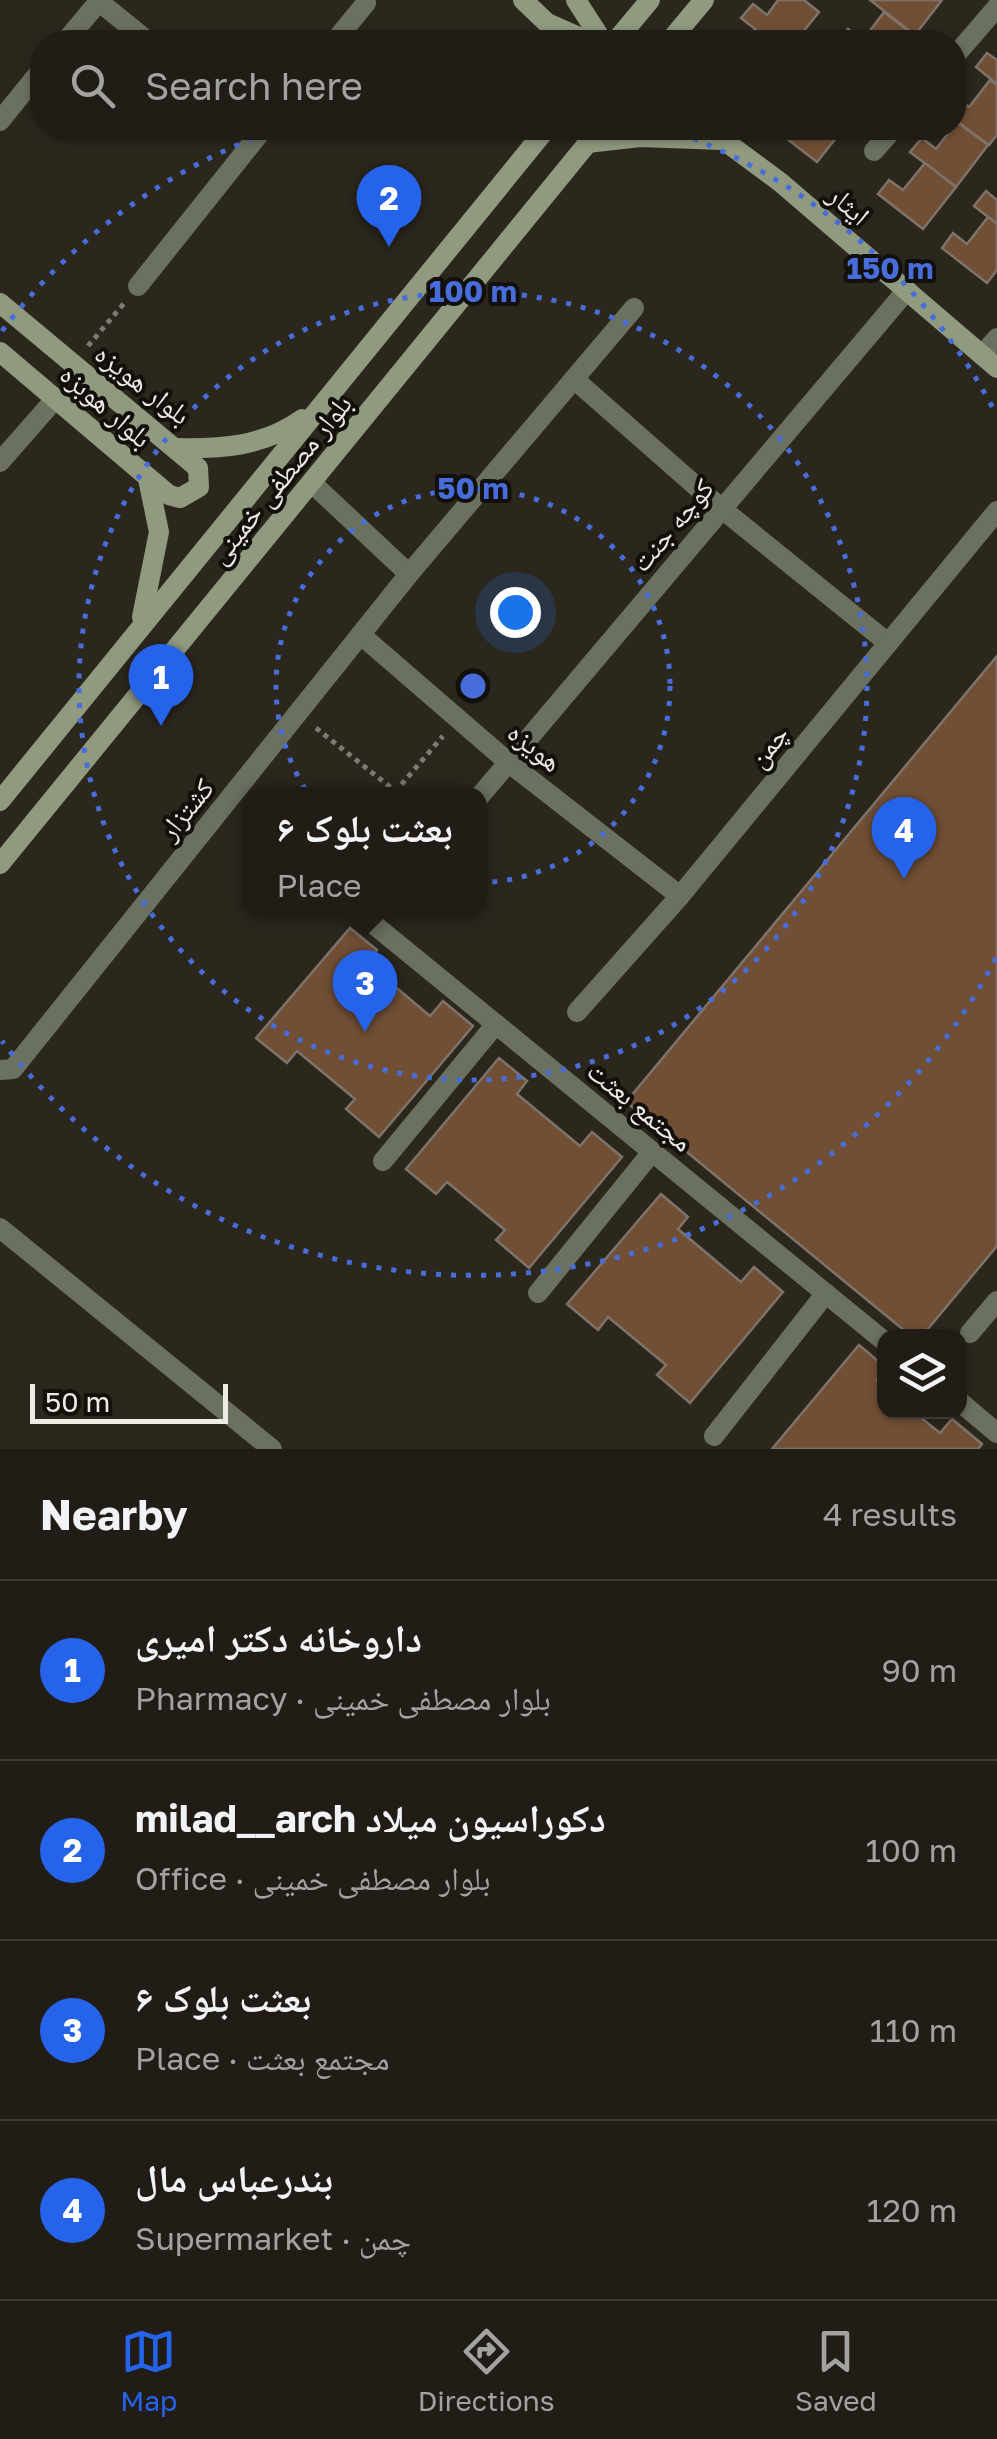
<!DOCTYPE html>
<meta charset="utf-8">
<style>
body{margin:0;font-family:"Golos Text","Noto Naskh Arabic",sans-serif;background:#2d2a23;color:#f1f3f6}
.controls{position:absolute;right:30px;bottom:30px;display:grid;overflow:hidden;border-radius:20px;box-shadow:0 2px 8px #0004}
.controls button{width:90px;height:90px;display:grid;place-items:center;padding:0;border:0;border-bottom:2px solid #3e3b35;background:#211d16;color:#f1f3f6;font:50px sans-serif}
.scale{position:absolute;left:30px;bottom:25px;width:198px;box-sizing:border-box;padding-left:10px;border:5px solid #eeeae4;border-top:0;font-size:28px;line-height:35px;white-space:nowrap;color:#eeeae4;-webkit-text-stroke:8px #13100c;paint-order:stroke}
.you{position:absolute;left:515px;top:612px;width:35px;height:35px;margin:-25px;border:8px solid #fff;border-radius:50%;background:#1a73e8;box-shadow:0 0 0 15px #1a73e833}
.badge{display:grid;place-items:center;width:65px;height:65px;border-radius:50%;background:#2563eb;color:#fff;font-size:32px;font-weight:700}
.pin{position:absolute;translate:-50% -82px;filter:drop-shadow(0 2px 5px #0008)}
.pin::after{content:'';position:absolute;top:52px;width:35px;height:30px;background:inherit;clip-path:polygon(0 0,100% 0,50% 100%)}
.popup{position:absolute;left:242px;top:787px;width:245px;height:130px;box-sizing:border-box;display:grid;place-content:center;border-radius:20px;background:#211d16;filter:drop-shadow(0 2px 8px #0005);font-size:32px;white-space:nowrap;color:#a2a2a1}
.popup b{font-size:38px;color:#f1f3f6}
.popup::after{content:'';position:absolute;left:50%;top:100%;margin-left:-20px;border:20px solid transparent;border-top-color:#211d16}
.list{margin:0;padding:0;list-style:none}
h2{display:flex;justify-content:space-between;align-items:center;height:130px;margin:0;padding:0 40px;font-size:42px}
h2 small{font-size:32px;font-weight:400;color:#a2a2a1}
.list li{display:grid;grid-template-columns:65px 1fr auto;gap:30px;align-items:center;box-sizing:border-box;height:180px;padding:0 40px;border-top:2px solid #3e3b35}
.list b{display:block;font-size:38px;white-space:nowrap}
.list p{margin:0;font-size:32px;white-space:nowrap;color:#a2a2a1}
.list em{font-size:32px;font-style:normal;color:#a2a2a1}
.icon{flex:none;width:55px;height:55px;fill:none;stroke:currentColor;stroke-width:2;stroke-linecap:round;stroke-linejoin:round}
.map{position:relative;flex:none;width:997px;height:1449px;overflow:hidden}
.search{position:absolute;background:#211d16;box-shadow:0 2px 8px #0004;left:30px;right:30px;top:30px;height:110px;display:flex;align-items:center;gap:25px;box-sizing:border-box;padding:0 35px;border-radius:40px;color:#a2a2a1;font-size:38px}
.sheet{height:850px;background:#211d16}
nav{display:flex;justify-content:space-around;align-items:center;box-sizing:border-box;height:140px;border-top:2px solid #3e3b35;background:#211d16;font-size:28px;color:#a2a2a1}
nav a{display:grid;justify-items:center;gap:5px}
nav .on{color:#2563eb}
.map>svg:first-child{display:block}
.building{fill:#714f35;stroke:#7e736b;stroke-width:2.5}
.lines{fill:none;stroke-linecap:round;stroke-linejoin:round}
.path{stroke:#7e7971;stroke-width:5;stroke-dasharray:5 5;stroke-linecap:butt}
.street{stroke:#6a7160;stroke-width:20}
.secondary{stroke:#8f9a7f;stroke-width:20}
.ring{fill:none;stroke:#476dda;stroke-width:5;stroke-dasharray:5 10}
.labels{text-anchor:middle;stroke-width:8;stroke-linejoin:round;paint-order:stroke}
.street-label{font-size:28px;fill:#eeeae4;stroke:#13100c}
.centre{fill:#476dda;stroke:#13100c;stroke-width:5}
.ring-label{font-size:30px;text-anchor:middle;font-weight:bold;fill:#476dda;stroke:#13100c;stroke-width:8;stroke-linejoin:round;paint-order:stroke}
</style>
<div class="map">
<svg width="997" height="1449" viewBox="0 0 997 1449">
<rect width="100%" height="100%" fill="#2c271d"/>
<g class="building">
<polygon points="778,0 804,0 819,12 795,42 772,42 741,18 753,4 767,15"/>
<polygon points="870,0 942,0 915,35"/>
<polygon points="884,12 915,36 910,42 838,42 848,29 863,40"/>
<polygon points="755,29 772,42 745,42"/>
<polygon points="987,53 997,60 997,84 976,67"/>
<polygon points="990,80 997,85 997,135 989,145 954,119 954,96 969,107"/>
<polygon points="957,122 988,145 956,187 910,152 922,138 936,149"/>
<polygon points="773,128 844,128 817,162"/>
<polygon points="925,163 956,187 923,229 878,194 889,180 903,190"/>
<polygon points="986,191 997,200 997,224 974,206"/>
<polygon points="988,217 997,224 997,270 987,283 942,248 953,233 967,244"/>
<polygon points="997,656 997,1246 922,1336 911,1336 626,1102"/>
<polygon points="350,928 377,950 367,963 430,1016 443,1001 473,1026 379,1137 346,1109 355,1099 297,1051 287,1063 256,1038"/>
<polygon points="499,1058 527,1081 517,1094 580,1146 592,1132 622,1157 529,1268 496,1240 505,1230 447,1182 436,1194 406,1169"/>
<polygon points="661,1194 688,1217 678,1229 741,1282 754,1267 783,1292 690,1403 657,1375 666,1365 608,1317 598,1330 567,1304"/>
<polygon points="859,1345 884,1366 877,1381 884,1387 884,1412 914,1412 940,1433 952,1419 982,1444 978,1449 772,1449"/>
</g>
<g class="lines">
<g class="path">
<polyline points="88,346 126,301"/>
<polyline points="316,728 399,794"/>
<polyline points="395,792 443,736"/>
</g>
<g class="street">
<polyline points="97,0 149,42"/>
<polyline points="65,42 100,0"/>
<polyline points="334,42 366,3"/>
<polyline points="954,57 997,7"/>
<polyline points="0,121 42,69"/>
<polyline points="874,151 894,128"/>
<polyline points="138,286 264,128"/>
<polyline points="982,355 997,338"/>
<polyline points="574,379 722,509 888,643"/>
<polyline points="0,462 56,398"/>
<polyline points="313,484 409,574"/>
<polyline points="361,635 508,762 680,896"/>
<polyline points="480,796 907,290"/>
<polyline points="361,914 884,1341"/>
<polyline points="577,1012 680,896 997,511"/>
<polyline points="0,1070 13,1069 409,574 634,308"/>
<polyline points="383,1161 496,1024"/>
<polyline points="0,1228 272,1449"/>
<polyline points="538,1293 652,1152"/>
<polyline points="970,1333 997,1301"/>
<polyline points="960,1402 997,1433"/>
<polyline points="714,1436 826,1293"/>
</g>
<g class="secondary">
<polyline points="523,0 547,23 590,42"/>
<polyline points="576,0 603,42"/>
<polyline points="615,42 650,0"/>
<polyline points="669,42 704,0"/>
<polyline points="707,128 780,182 997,368"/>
<polyline points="587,143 640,137 723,140"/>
<polyline points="0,303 198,468 199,487 180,498 169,495 0,352"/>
<path d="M175,448c46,1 88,-1 127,-29"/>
<polyline points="142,617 159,532 148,479"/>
<polyline points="0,801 547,128"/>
<polyline points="0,864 600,128"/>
</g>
</g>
<g class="ring">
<circle cx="473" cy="686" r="197"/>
<circle cx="473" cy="686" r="394"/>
<path d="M996 958A590 590 0 0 1 2 1041M2 331A590 590 0 0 1 281 128M665 128A590 590 0 0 1 996 414"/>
</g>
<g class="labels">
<g class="street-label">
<text transform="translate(849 205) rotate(41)" y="10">ایثار</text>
<text transform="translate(143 384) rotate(38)" y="10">بلوار هویزه</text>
<text transform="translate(106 406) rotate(41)" y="10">بلوار هوبزه</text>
<text transform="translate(280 479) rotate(-51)" y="10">بلوار مصطفی خمینی</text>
<text transform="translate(672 525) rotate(-50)" y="10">کوچه جنت</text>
<text transform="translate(768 746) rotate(-51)" y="10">چمن</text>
<text transform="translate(535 747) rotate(39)" y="10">هویزه</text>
<text transform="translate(186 809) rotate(-51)" y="10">کشتزار</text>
<text transform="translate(640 1106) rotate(39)" y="10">مجتمع بعثت</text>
</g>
</g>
<circle cx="473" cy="686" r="15" class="centre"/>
<g class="ring-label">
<text x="890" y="279">150 m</text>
<text x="473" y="302">100 m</text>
<text x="473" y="499">50 m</text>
</g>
</svg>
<div class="controls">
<button><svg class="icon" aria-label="layers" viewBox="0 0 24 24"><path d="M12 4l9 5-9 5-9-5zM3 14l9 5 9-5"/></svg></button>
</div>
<div class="scale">50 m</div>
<div class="you"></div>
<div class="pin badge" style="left:161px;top:726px">1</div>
<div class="pin badge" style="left:389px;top:247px">2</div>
<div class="pin badge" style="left:365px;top:1032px">3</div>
<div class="popup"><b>بعثت بلوک ۶</b>Place</div>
<div class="pin badge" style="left:904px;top:879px">4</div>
<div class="search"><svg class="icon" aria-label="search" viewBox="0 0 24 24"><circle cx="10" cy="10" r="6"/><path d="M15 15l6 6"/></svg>Search here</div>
</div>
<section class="sheet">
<h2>Nearby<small>4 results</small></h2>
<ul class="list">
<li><span class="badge">1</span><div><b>داروخانه دکتر امیری</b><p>Pharmacy · بلوار مصطفی خمینی</p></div><em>90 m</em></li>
<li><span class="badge">2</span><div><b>milad__arch دکوراسیون میلاد</b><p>Office · بلوار مصطفی خمینی</p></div><em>100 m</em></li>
<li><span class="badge">3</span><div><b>بعثت بلوک ۶</b><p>Place · مجتمع بعثت</p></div><em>110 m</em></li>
<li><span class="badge">4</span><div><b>بندرعباس مال</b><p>Supermarket · چمن</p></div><em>120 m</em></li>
</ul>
</section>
<nav>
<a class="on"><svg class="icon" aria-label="map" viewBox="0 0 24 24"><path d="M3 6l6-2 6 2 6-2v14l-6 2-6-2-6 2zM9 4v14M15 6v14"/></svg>Map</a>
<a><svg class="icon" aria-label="directions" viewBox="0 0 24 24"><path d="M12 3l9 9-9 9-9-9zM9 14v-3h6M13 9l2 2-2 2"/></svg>Directions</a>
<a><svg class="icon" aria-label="saved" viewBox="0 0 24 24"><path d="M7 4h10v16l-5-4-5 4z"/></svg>Saved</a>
</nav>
